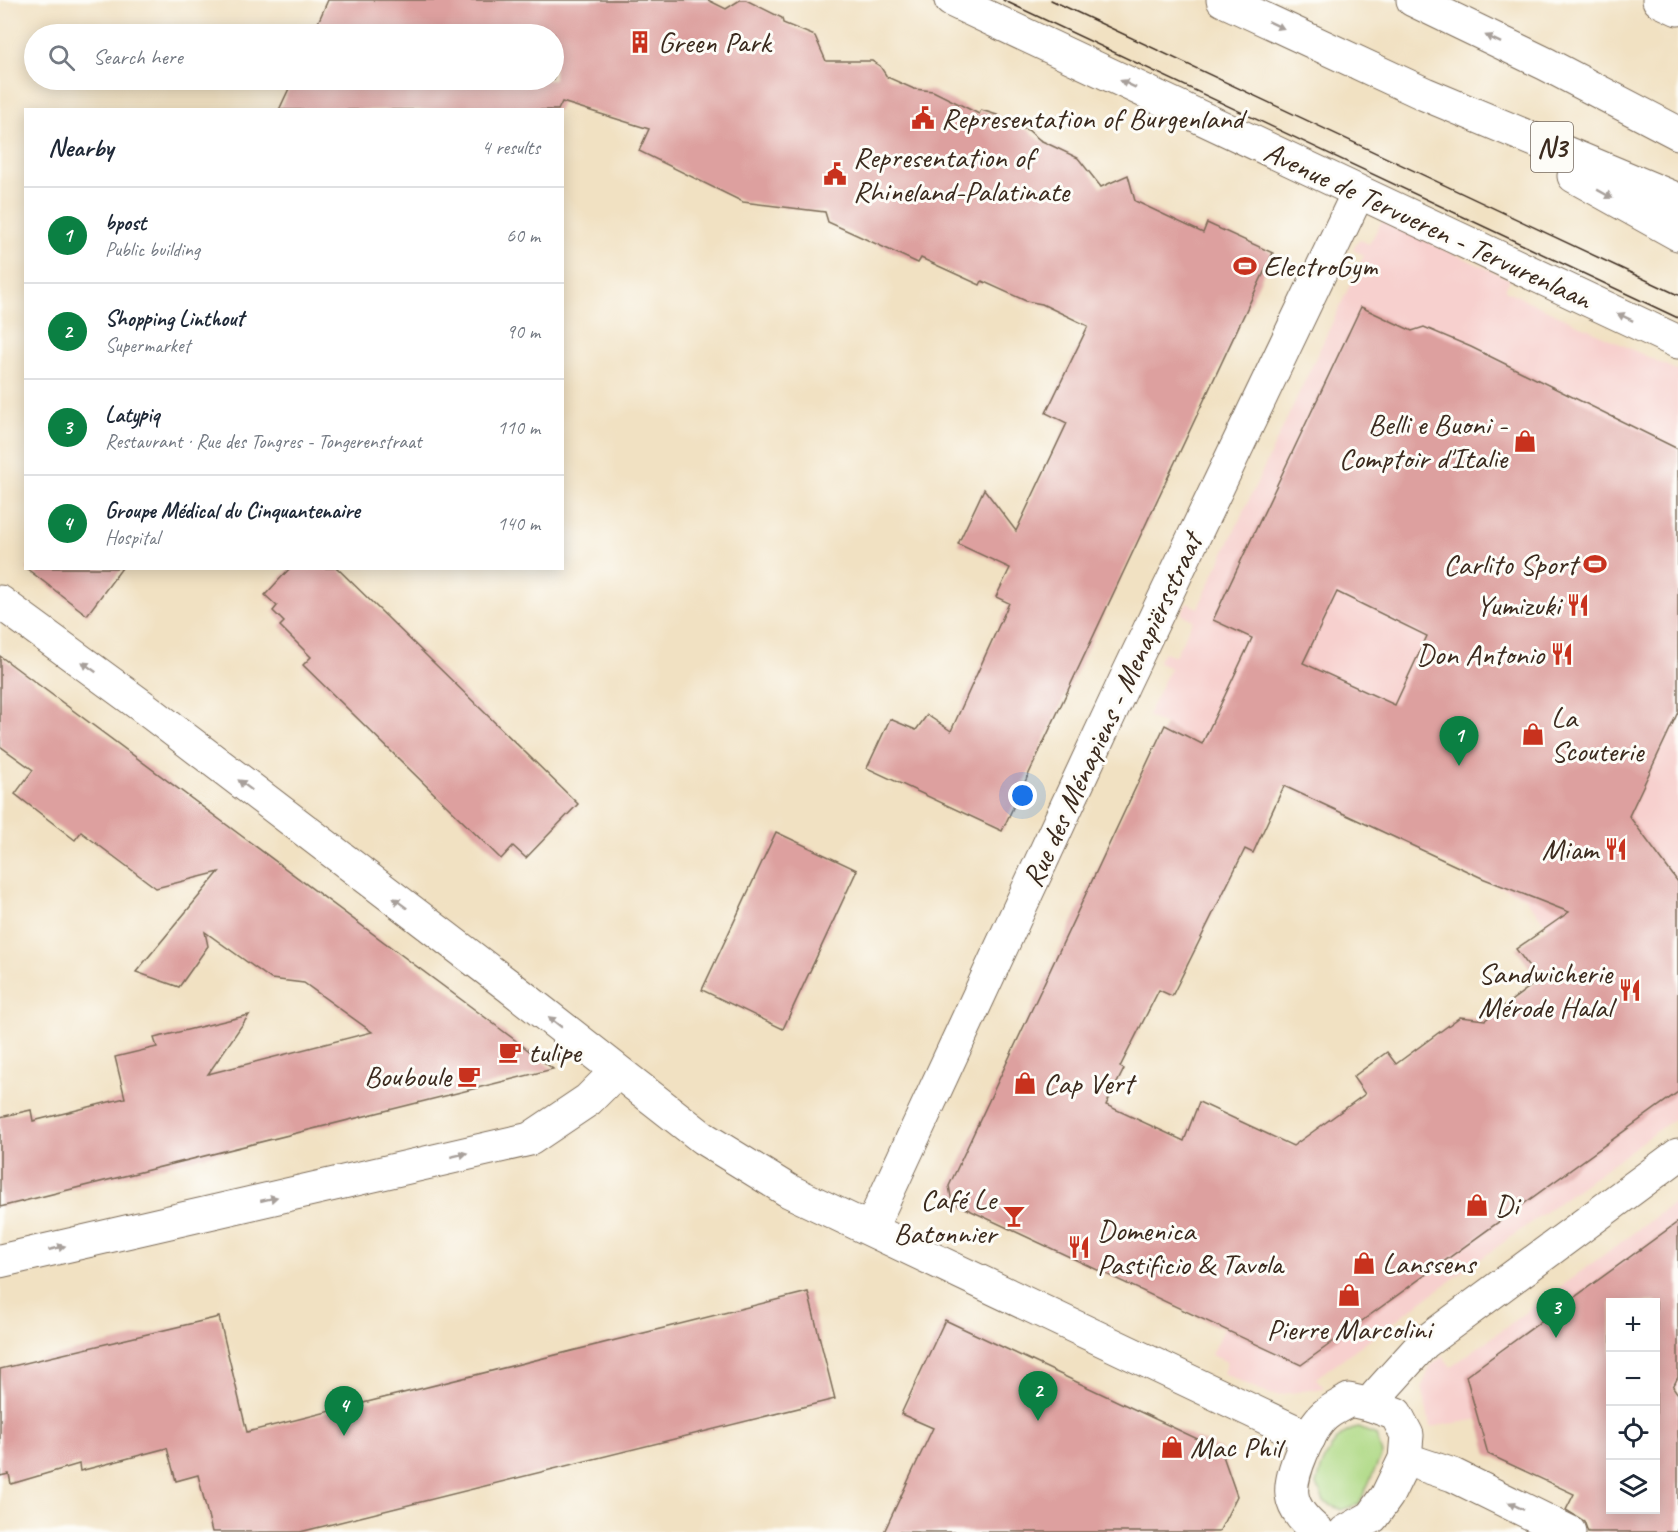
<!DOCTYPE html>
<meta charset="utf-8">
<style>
body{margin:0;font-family:Caveat,sans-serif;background:#f2f2f3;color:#1f2937}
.controls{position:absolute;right:18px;bottom:18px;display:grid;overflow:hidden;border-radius:0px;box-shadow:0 3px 15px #0003}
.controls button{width:54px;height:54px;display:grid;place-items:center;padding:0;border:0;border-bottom:2px solid #e0e1e3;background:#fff;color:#1f2937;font:30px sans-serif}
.you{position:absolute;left:1023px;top:796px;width:21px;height:21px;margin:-15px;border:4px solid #fff;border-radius:50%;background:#1a73e8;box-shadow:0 0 0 9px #1a73e833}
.badge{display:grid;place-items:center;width:39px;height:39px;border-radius:50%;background:#0b8043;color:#fff;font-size:20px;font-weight:700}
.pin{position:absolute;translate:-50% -50px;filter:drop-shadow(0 2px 3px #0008)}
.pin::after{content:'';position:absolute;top:32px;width:21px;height:18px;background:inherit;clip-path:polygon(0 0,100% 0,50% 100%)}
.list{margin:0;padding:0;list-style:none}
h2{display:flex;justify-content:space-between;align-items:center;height:78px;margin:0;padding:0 24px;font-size:26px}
h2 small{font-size:20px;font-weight:400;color:#747a83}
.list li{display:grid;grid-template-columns:39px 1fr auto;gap:18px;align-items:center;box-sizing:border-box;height:96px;padding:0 24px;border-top:2px solid #e0e1e3}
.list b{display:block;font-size:22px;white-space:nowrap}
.list p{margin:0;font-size:20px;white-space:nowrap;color:#747a83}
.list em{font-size:20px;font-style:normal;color:#747a83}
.icon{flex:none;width:33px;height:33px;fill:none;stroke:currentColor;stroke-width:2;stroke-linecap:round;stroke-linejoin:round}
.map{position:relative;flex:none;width:1678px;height:1532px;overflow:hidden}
.search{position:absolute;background:#fff;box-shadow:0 3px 15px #0003;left:24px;top:24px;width:540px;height:66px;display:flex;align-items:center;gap:15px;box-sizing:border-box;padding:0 21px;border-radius:33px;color:#747a83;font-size:22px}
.panel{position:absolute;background:#fff;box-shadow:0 3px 15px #0003;left:24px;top:108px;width:540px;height:462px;border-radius:0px}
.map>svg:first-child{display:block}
.built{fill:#f7d0ce}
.green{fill:#afd985;stroke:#758252;stroke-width:1.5}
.building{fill:#dda09f;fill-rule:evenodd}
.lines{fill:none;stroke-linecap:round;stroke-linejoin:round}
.minor-casing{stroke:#7b6a57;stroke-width:35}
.tertiary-casing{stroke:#7b6a57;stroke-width:35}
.trunk-casing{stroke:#7b6a57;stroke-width:35}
.minor{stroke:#fff;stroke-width:33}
.tertiary{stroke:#fff;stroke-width:33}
.trunk{stroke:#fff;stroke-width:33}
.tram{stroke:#3b2a1e;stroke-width:1.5}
.oneway{fill:#a79f9a}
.labels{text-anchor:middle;stroke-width:6;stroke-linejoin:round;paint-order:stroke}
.shield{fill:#fdfcf7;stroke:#75695f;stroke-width:1.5}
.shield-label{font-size:28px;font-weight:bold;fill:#3b2a1e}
.poi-label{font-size:30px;fill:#3b2a1e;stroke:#fdfcf7;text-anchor:start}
.street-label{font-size:30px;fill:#3b2a1e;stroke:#fdfcf7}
</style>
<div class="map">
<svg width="1678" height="1532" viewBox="0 0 1678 1532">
<rect width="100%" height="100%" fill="#fdfcf7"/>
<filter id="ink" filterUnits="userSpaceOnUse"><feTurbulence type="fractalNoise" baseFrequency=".0167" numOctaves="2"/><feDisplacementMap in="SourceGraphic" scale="12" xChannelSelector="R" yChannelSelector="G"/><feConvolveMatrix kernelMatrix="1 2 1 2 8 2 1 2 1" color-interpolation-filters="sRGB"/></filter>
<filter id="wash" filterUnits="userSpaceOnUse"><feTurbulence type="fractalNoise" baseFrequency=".008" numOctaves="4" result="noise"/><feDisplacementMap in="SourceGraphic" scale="24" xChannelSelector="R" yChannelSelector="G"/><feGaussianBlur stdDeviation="1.35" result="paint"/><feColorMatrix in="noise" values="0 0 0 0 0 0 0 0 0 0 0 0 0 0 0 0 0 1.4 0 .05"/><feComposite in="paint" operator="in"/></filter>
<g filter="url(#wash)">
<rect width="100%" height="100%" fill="#f1e1c2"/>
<g class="built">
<polygon points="1382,221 1510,279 1505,290 1678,371 1678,1116 1316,1378 1324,1388 1277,1395 1268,1394 1223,1373 1227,1362 1211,1355 1263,1240 1611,1008 1524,896 1478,879 1147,716 1170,668 1158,662 1164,652 1175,656 1193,620 1181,614 1187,603 1198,608 1364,255 1353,250 1359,239 1369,244"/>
<polygon points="1678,1200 1678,1389 1656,1392 1656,1302 1610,1302 1610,1399 1430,1427 1422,1386 1431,1365 1443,1356 1451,1367"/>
</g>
<path class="green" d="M1359,1428l17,7 6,19 -23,50 -18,6 -17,-8 -7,-18c5,-22 17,-53 42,-56z"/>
<g id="blocks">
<g class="building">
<polygon points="328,0 708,0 726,9 740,0 746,0 782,18 783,23 815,36 826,61 872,61 880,66 887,77 914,89 933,91 979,114 981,110 997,115 1011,126 1028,130 1040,140 1078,158 1101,187 1128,175 1135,201 1203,233 1207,223 1273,253 1002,831 867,768 890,719 916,730 927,715 951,731 1009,603 996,597 1010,568 958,544 984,489 1016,531 1067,423 1046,413 1088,326 1042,304 1026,301 982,281 980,285 921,258 918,263 828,222 825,212 743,202 639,151 649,129 562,102 558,110 279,110 293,80 554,80 554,34 313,34"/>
<path d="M1361,307l51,24 12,-4 47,20 207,102v263l-49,104 49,66v210l-377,273 -349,-163 -3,-16 216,-461 37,19 50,-106 -39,-18zM1337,592l90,44 -32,69 -92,-42zM1284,786l198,92 87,34 -53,37 23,31 -54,40 -25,-3 -64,47 -9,-12 -34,25 12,17 -72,52 -94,-44 -15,39 -78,-36 18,-36 -4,-2 39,-77 13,6 73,-147 8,4z"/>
<polygon points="26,568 122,568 87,615"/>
<polygon points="290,568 337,568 578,804 526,858 513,846 501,859 303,665 311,657 280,626 284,622 273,611 277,606 265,595"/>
<polygon points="0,656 486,1018 553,1069 0,1207 0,1117 31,1110 33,1121 125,1098 115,1057 157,1047 154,1038 249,1015 208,1074 372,1032 304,983 271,979 205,932 208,946 179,987 136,972 219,872 156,888 81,832 75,840 15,794 33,770 0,746"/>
<polygon points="776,832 857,870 783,1029 702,990"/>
<path d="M1678,1222v155l-5,10 5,7v138h-90l-4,-11 -18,-11 8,-16 -86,-40 -22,-78zM1611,1302h45v207h-45z"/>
<polygon points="808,1292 835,1399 300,1532 212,1532 198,1475 176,1481 167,1448 80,1471 79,1464 11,1484 9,1474 0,1476 0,1369 219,1317 247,1432"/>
<polygon points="945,1320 1221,1450 1237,1496 1219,1532 884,1532 933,1428 901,1414"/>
</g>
</g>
</g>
<g filter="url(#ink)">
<use href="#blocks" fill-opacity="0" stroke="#7b6a57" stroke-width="1.5"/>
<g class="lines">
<g class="minor-casing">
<g id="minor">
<polyline points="951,0 1678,342"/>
<polyline points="1659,0 1678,9"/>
<polyline points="0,602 142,706 509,986 703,1138 789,1191 1309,1438"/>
<polyline points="871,1228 1124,683 1358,193"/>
<polyline points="0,1261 530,1139 588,1100 616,1072"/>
<polyline points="1405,1459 1453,1475 1569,1532"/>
</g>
</g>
<g class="tertiary-casing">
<g id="tertiary">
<polyline points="1372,1405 1377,1395 1424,1343 1678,1155"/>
<path d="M1318,1532c-11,-9 -24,-21 -26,-37 -3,-20 18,-67 33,-80 7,-6 17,-10 24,-15l23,5 24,9 11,21 -2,24 -18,37 -15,21 -27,15"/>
</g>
</g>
<g class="trunk-casing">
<g id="trunk">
<polyline points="1223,0 1425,94 1678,200"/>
<polyline points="1413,0 1546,64 1678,133"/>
<polyline points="1574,176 1678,234"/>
</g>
</g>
<use href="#minor" class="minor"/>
<use href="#tertiary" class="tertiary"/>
<use href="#trunk" class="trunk"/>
<g class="tram">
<polyline points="1003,0 1678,318"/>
<polyline points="1051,0 1678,295"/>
</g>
</g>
<defs><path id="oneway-solid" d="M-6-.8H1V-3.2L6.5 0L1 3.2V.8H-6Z" transform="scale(1.5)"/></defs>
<g class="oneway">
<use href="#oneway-solid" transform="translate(1276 25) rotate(25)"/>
<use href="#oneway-solid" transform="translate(1493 39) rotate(-154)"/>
<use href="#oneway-solid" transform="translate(1128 84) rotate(-155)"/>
<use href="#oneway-solid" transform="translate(1605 194) rotate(29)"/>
<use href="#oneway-solid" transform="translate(1625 317) rotate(-155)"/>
<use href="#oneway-solid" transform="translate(89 667) rotate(-144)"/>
<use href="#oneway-solid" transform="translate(245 785) rotate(-143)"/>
<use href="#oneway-solid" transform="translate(400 903) rotate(-143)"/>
<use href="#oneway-solid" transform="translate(555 1022) rotate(-142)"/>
<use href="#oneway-solid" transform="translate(459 1155) rotate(-13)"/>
<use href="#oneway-solid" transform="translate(269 1199) rotate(-13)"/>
<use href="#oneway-solid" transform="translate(57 1248) rotate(-13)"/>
<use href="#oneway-solid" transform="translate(1516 1506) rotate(-154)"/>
</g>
</g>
<defs>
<g id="building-bare" transform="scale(1.8)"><path d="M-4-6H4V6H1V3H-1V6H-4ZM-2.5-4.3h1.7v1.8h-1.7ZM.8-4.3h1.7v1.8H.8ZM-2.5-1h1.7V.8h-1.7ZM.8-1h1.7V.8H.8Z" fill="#c8321e" stroke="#fdfcf7" stroke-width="2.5" paint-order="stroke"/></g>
<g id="civic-bare" transform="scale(1.8)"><path d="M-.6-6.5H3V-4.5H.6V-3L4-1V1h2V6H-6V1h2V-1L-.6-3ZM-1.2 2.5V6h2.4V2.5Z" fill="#c8321e" stroke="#fdfcf7" stroke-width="2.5" paint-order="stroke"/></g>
<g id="stadium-bare" transform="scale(1.8)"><path d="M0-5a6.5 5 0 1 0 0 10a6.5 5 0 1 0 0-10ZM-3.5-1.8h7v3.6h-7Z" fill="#c8321e" stroke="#fdfcf7" stroke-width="2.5" paint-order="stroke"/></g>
<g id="shop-bare" transform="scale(1.8)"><path d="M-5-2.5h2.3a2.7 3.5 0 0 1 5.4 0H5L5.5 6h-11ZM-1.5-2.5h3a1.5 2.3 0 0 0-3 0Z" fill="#c8321e" stroke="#fdfcf7" stroke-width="2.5" paint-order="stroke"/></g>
<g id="restaurant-bare" transform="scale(1.8)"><path d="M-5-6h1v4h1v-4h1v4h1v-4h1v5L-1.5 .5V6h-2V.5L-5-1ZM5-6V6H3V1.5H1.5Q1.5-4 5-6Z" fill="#c8321e" stroke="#fdfcf7" stroke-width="2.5" paint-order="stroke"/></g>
<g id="cafe-bare" transform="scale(1.8)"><path d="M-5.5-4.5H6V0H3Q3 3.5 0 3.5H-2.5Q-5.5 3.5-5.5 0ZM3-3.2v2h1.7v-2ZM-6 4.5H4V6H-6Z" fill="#c8321e" stroke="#fdfcf7" stroke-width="2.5" paint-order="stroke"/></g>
<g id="bar-bare" transform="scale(1.8)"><path d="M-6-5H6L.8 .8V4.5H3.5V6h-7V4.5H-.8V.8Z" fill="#c8321e" stroke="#fdfcf7" stroke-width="2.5" paint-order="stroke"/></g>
</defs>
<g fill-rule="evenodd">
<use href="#building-bare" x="640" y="42"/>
<use href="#civic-bare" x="923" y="118"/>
<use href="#civic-bare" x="835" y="174"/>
<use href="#stadium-bare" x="1245" y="266"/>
<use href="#shop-bare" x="1525" y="441"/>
<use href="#stadium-bare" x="1595" y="564"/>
<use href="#restaurant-bare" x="1578" y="605"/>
<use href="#restaurant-bare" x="1562" y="654"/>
<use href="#shop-bare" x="1533" y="734"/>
<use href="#restaurant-bare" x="1616" y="849"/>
<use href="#restaurant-bare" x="1630" y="990"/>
<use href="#cafe-bare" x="510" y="1052"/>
<use href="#cafe-bare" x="469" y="1076"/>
<use href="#shop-bare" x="1025" y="1083"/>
<use href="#shop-bare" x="1477" y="1205"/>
<use href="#bar-bare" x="1014" y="1216"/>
<use href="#restaurant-bare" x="1079" y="1247"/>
<use href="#shop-bare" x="1364" y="1263"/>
<use href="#shop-bare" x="1349" y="1295"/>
<use href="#shop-bare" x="1172" y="1447"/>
</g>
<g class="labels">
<rect class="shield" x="1531" y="122" width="42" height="50" rx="4.5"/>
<g class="shield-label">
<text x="1552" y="157">N3</text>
</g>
<g class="poi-label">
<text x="658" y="52">Green Park</text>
<text x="941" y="128">Representation of Burgenland</text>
<text x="853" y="167">Representation of<tspan x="853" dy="34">Rhineland-Palatinate</tspan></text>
<text x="1263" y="276">ElectroGym</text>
<text x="1507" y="434" text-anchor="end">Belli e Buoni -<tspan x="1507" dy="34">Comptoir d'Italie</tspan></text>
<text x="1577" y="574" text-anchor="end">Carlito Sport</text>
<text x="1560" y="615" text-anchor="end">Yumizuki</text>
<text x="1544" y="664" text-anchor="end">Don Antonio</text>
<text x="1551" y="727">La<tspan x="1551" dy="34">Scouterie</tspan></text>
<text x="1598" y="859" text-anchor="end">Miam</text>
<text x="1612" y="983" text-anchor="end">Sandwicherie<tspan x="1612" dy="34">Mérode Halal</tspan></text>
<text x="528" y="1062">tulipe</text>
<text x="451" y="1086" text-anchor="end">Bouboule</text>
<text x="1043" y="1093">Cap Vert</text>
<text x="996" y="1209" text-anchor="end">Café Le<tspan x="996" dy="34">Batonnier</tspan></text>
<text x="1495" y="1215">Di</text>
<text x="1097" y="1240">Domenica<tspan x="1097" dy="34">Pastificio &amp; Tavola</tspan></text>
<text x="1382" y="1273">Lanssens</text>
<text x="1349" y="1339" text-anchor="middle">Pierre Marcolini</text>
<text x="1190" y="1457">Mac Phil</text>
</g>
<g class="street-label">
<text transform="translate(1428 225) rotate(25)" y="10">Avenue de Tervueren - Tervurenlaan</text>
<text transform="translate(1112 710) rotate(-65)" y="10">Rue des Ménapiens - Menapiërsstraat</text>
</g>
</g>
</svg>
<div class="controls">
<button>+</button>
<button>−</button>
<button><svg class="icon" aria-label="locate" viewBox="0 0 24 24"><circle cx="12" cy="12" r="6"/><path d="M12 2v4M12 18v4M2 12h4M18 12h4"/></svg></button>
<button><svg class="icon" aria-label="layers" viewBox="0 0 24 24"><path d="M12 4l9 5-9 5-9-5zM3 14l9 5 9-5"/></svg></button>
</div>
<div class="you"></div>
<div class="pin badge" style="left:1459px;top:766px">1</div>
<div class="pin badge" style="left:1038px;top:1421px">2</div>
<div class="pin badge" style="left:1556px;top:1338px">3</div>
<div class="pin badge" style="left:344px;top:1436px">4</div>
<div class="search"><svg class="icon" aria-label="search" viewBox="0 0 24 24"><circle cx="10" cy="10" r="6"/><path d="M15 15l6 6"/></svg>Search here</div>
<section class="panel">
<h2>Nearby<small>4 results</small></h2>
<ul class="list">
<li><span class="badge">1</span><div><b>bpost</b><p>Public building</p></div><em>60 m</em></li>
<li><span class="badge">2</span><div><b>Shopping Linthout</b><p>Supermarket</p></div><em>90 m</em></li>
<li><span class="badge">3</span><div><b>Latypiq</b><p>Restaurant · Rue des Tongres - Tongerenstraat</p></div><em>110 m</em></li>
<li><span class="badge">4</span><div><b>Groupe Médical du Cinquantenaire</b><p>Hospital</p></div><em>140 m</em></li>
</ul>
</section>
</div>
